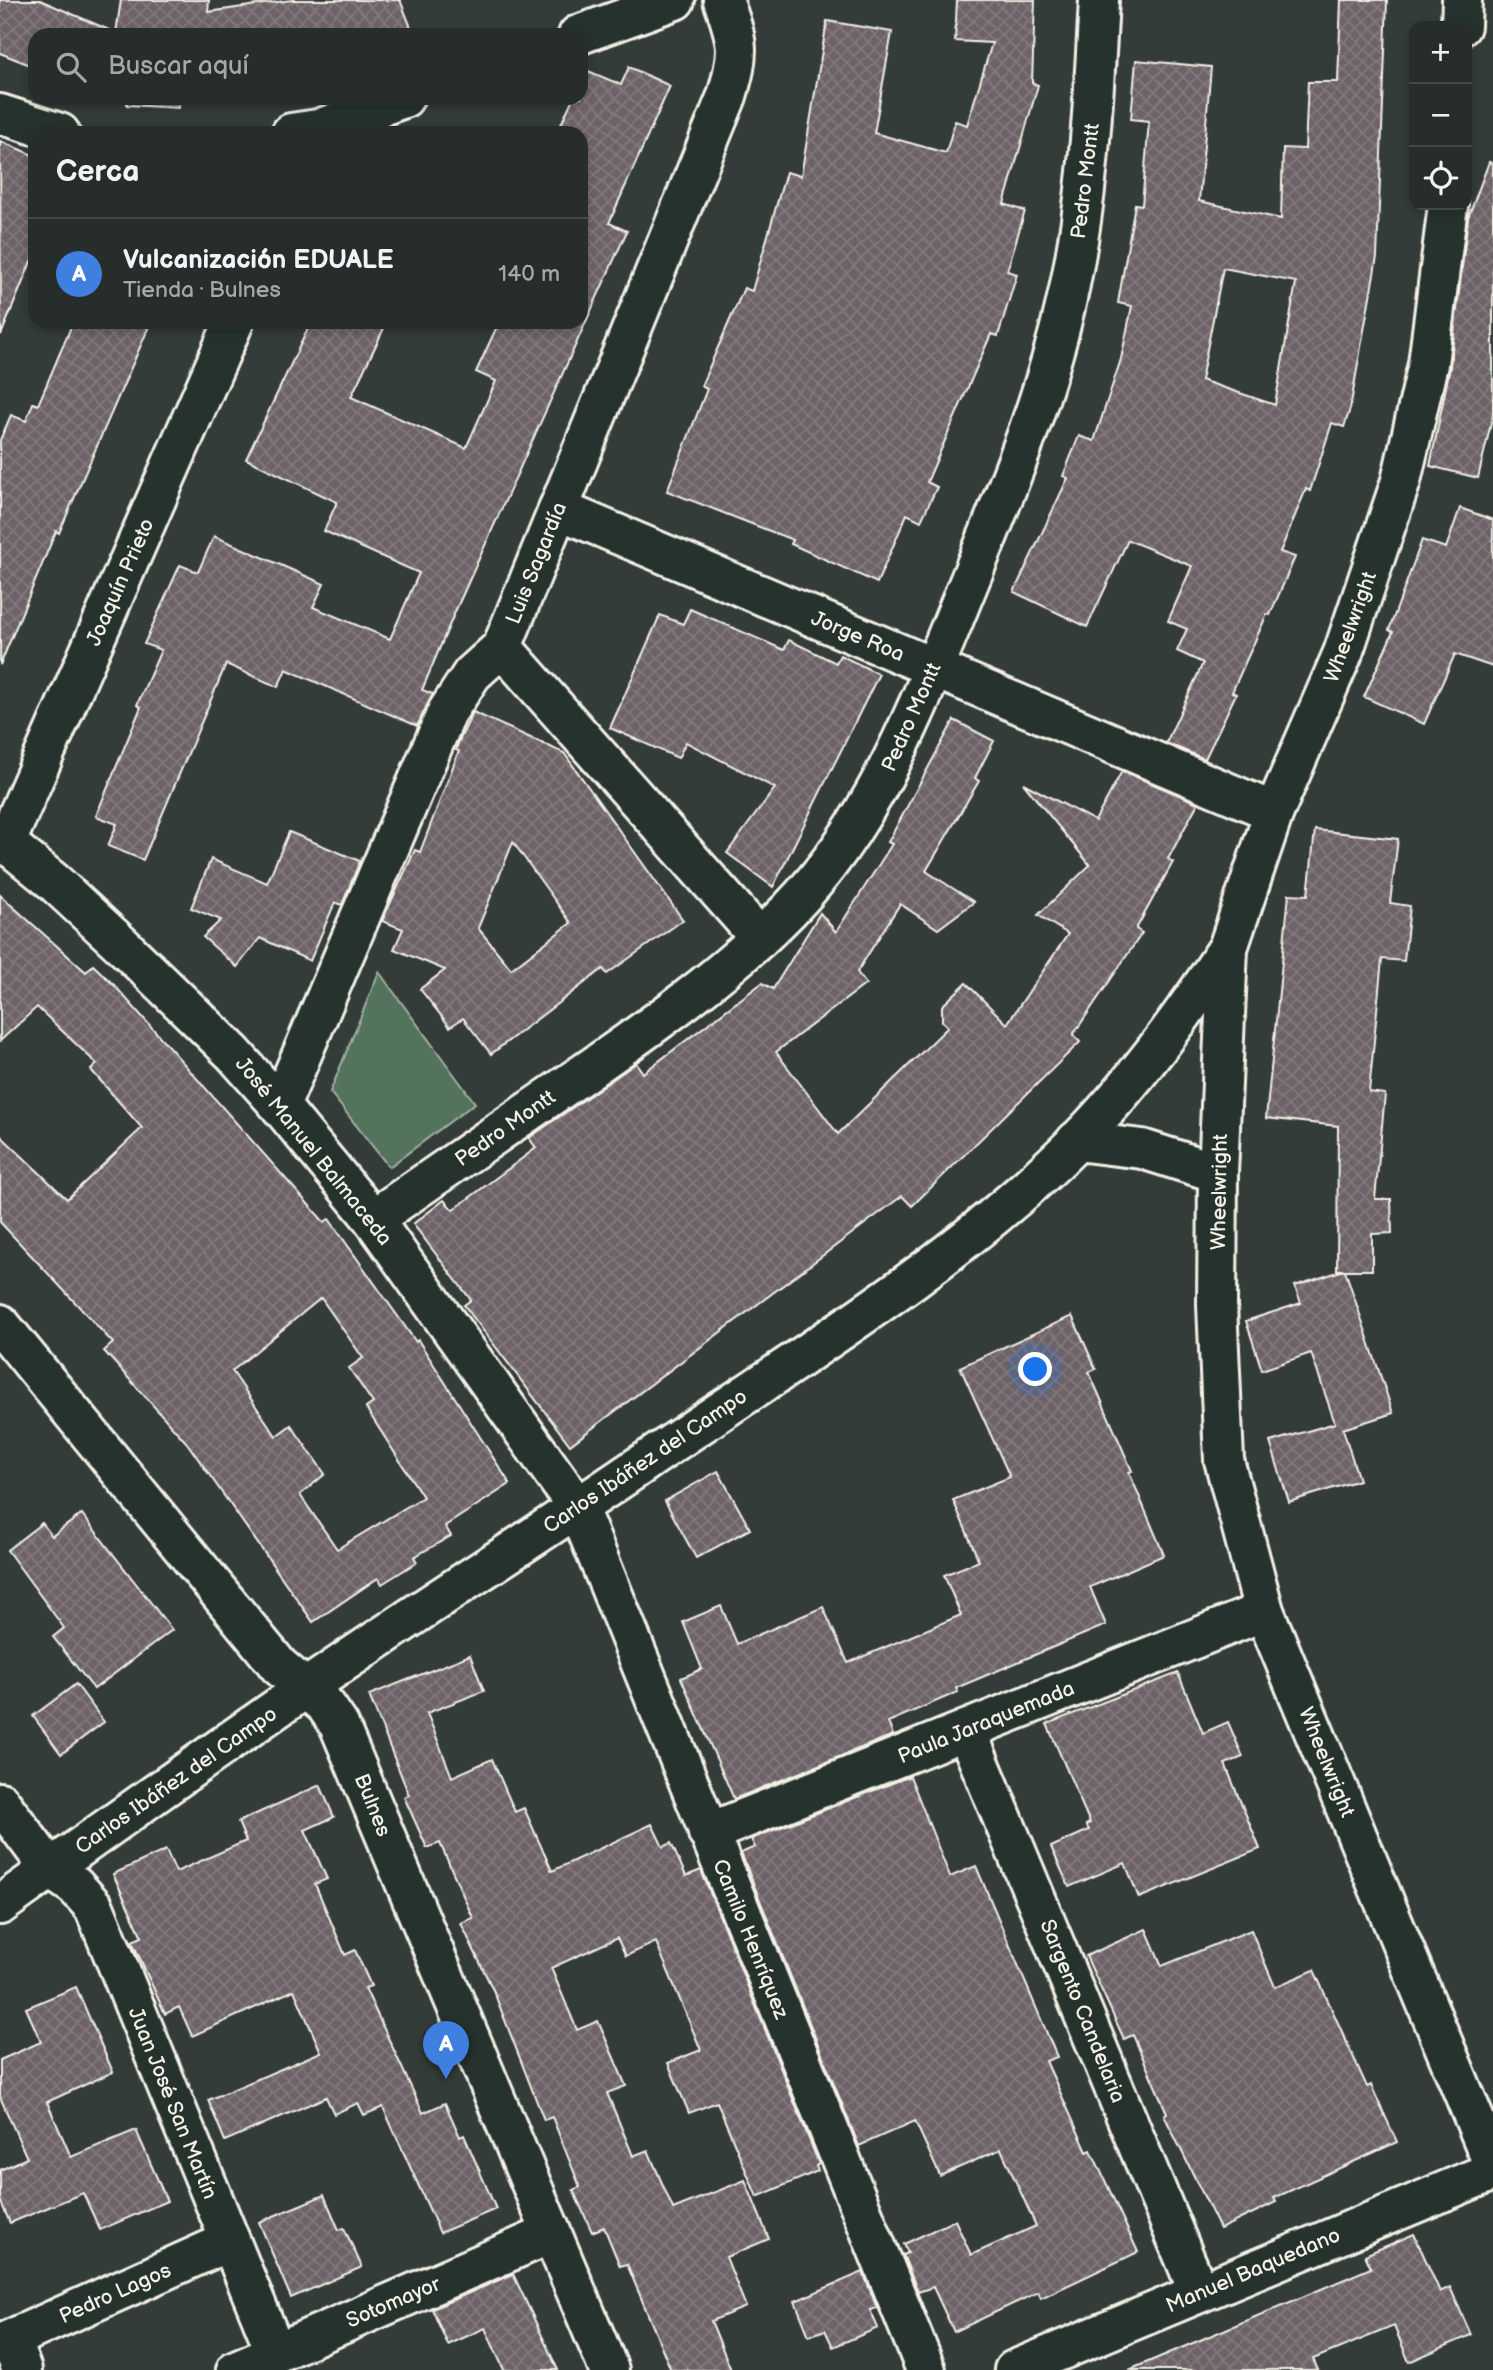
<!DOCTYPE html>
<html lang="es">
<meta charset="utf-8">
<style>
body{margin:0;font-family:"Balsamiq Sans",sans-serif;background:#333937;color:#f1f3f6}
.controls{position:absolute;right:21px;top:21px;display:grid;overflow:hidden;border-radius:14px;box-shadow:0 4px 10px #0003}
.controls button{width:63px;height:63px;display:grid;place-items:center;padding:0;border:0;border-bottom:2px solid #434947;background:#272d2b;color:#f1f3f6;font:35px sans-serif}
.you{position:absolute;left:1036px;top:1370px;width:24px;height:24px;margin:-18px;border:5px solid #fff;border-radius:50%;background:#1a73e8;box-shadow:0 0 0 10px #1a73e833}
.badge{display:grid;place-items:center;width:46px;height:46px;border-radius:50%;background:#95b2f1;color:#fff;font-size:23px;font-weight:700}
.pin{position:absolute;translate:-50% -58px;filter:drop-shadow(0 2px 4px #0008)}
.pin::after{content:'';position:absolute;top:37px;width:24px;height:21px;background:inherit;clip-path:polygon(0 0,100% 0,50% 100%)}
.list{margin:0;padding:0;list-style:none}
h2{display:flex;justify-content:space-between;align-items:center;height:91px;margin:0;padding:0 28px;font-size:30px}
h2 small{font-size:23px;font-weight:400;color:#a4a8a9}
.list li{display:grid;grid-template-columns:46px 1fr auto;gap:21px;align-items:center;box-sizing:border-box;height:112px;padding:0 28px;border-top:2px solid #434947}
.list b{display:block;font-size:26px;white-space:nowrap}
.list p{margin:0;font-size:23px;white-space:nowrap;color:#a4a8a9}
.list em{font-size:23px;font-style:normal;color:#a4a8a9}
.icon{flex:none;width:38px;height:38px;fill:none;stroke:currentColor;stroke-width:2;stroke-linecap:round;stroke-linejoin:round}
.map{position:relative;flex:none;width:1493px;height:2370px;overflow:hidden}
.search{position:absolute;background:#272d2b;box-shadow:0 4px 10px #0003;left:28px;top:28px;width:560px;height:77px;display:flex;align-items:center;gap:18px;box-sizing:border-box;padding:0 24px;border-radius:21px;color:#a4a8a9;font-size:26px}
.panel{position:absolute;background:#272d2b;box-shadow:0 4px 10px #0003;left:28px;top:126px;width:560px;height:203px;border-radius:21px}
.map>svg:first-child{display:block}
.grass{fill:#52735d;stroke:#a3b2a2;stroke-width:2}
.building{fill:url(#building-cross-hatch);stroke:#f4f1e8;stroke-width:2;fill-rule:evenodd}
.lines{fill:none;stroke-linecap:round;stroke-linejoin:round}
.street-casing{stroke:#f4f1e8;stroke-width:44}
.secondary-casing{stroke:#f4f1e8;stroke-width:44}
.street{stroke:#26332d;stroke-width:38}
.secondary{stroke:#26332d;stroke-width:38}
.labels{text-anchor:middle;stroke-width:7;stroke-linejoin:round;paint-order:stroke}
.street-label{font-size:21px;fill:#f4f1e8;stroke:#26332d}
</style>
<div class="map">
<svg width="1493" height="2370" viewBox="0 0 1493 2370">
<defs>
<pattern id="building-cross-hatch" width="8" height="8" patternUnits="userSpaceOnUse" patternTransform="scale(1.75)"><rect width="8" height="8" fill="#6c6267"/><path d="M0 0l8 8M0 8l8-8" fill="none" stroke="#82797d"/></pattern>
</defs>
<rect width="100%" height="100%" fill="#343c39"/>
<filter id="ink" filterUnits="userSpaceOnUse"><feTurbulence type="fractalNoise" baseFrequency=".0143" numOctaves="2"/><feDisplacementMap in="SourceGraphic" scale="14" xChannelSelector="R" yChannelSelector="G"/><feConvolveMatrix kernelMatrix="1 2 1 2 8 2 1 2 1" color-interpolation-filters="sRGB"/></filter>
<g filter="url(#ink)">
<polygon class="grass" points="379,972 475,1103 389,1167 330,1092"/>
<g class="building">
<polygon points="0,0 40,0 116,33 121,0 209,0 208,12 292,0 400,0 414,35 35,35 35,67 0,53"/>
<polygon points="957,0 1035,0 1032,83 1038,85 1004,204 1025,211 1007,271 1017,274 998,336 991,334 927,482 937,487 921,521 907,514 877,583 791,544 793,540 667,491 707,389 701,386 744,288 752,291 786,172 801,176 827,21 892,32 874,133 946,153 955,121 967,125 992,43 955,41"/>
<path d="M1341,0h46l-10,257 -27,152 -6,18 -12,-4 -22,68 -4,-2 -26,63 15,5 -25,58 -3,-1 -35,78 4,2 -31,65 -39,-16 37,-80 -26,-12 10,-22 -19,-8 24,-55 -64,-26 -41,87 -73,-35 54,-114 -5,-2 16,-40 15,5 27,-82 11,-53 -14,-3 17,-99 7,1 7,-84 -18,-2 5,-59 75,7 -12,134 82,18 2,-71 22,1 3,-67h30zM1223,268l73,14 -21,123 -74,-25z"/>
<polygon points="629,67 670,86 609,223 627,231 454,614 422,690 433,694 417,726 286,669 278,687 226,664 143,860 108,846 117,824 96,816 141,707 137,705 161,650 144,644 180,565 198,572 214,536 324,584 313,607 390,639 419,573 324,531 337,502 246,459 311,322 387,322 351,397 466,448 496,381 476,372 499,322 581,322 581,133 557,133 573,98 581,98 581,80 586,70 621,85"/>
<polygon points="127,98 197,98 179,101 179,108 127,105"/>
<polygon points="0,141 35,156 35,252 1,335"/>
<polygon points="1489,162 1493,163 1493,415 1478,478 1430,466 1450,367 1468,218"/>
<polygon points="73,322 151,322 59,533 56,531 0,665 0,440 11,415 26,421 33,403 38,405"/>
<polygon points="1460,508 1493,520 1493,667 1455,654 1424,724 1364,697 1393,632 1389,630 1422,540 1446,548"/>
<polygon points="690,609 784,650 789,640 836,663 840,655 879,674 773,887 727,853 775,788 686,742 678,758 610,728 660,615 683,624"/>
<path d="M473,712l91,41 119,167 -76,54 -4,-5 -112,85 -28,-36 -13,9 -30,-38 25,-19 -51,-21 9,-20 -21,-8 33,-71 5,2 39,-101 -3,-1 2,-7zM513,842l58,81 -60,46 -33,-41z"/>
<polygon points="954,720 994,741 975,778 979,781 926,871 974,902 938,929 900,904 857,972 866,984 776,1052 838,1134 948,1027 942,1021 942,1006 966,983 1007,1024 1068,934 1038,915 1090,865 1023,783 1095,821 1122,771 1198,803 1168,859 1173,862 1136,929 1142,933 1073,1035 1080,1042 912,1206 902,1196 570,1445 464,1305 471,1300 413,1224 444,1200 453,1210 536,1148 529,1138 636,1063 643,1073 762,983 773,989 820,913 836,932 892,844 888,842"/>
<polygon points="1315,830 1398,839 1390,903 1410,906 1404,961 1382,959 1369,1092 1385,1094 1375,1199 1391,1199 1392,1233 1372,1234 1372,1270 1345,1270 1393,1413 1343,1429 1359,1480 1289,1502 1270,1442 1335,1423 1311,1353 1262,1370 1246,1321 1301,1303 1295,1286 1344,1270 1337,1270 1338,1126 1266,1118 1289,894 1308,895"/>
<polygon points="289,832 360,861 342,905 335,902 310,961 260,938 237,967 203,937 221,920 191,908 211,859 267,883"/>
<path d="M0,895l86,77 7,-7 22,21 209,236 5,-3 87,123 2,-2 92,144 -65,42 6,10 -37,21 3,5 -35,22 -4,-6 -65,44 -126,-179 -83,-92 9,-8 -113,-121v-87l67,64 75,-71 -51,-58 6,-6 -60,-57 -37,34zM321,1298l42,60 -14,10 24,35 -7,5 57,89 -86,52 -37,-54 25,-21 -34,-49 -15,11 -44,-65z"/>
<polygon points="1072,1316 1096,1369 1089,1372 1132,1471 1129,1472 1164,1555 1090,1587 1106,1625 956,1688 958,1692 888,1722 893,1735 734,1799 681,1678 702,1669 683,1622 721,1606 737,1644 823,1607 848,1663 961,1615 944,1575 979,1561 953,1500 1010,1477 960,1367"/>
<polygon points="718,1471 750,1529 696,1558 665,1501"/>
<polygon points="82,1514 172,1630 94,1689 53,1637 64,1628 7,1550 42,1523 52,1536"/>
<polygon points="470,1655 484,1691 427,1713 452,1777 492,1759 515,1812 524,1808 552,1871 652,1824 663,1847 671,1843 686,1876 701,1870 819,2164 816,2166 818,2171 757,2197 717,2102 689,2113 668,2063 701,2050 656,1942 626,1956 617,1938 551,1968 577,2030 598,2021 626,2086 607,2093 633,2156 648,2150 673,2209 745,2180 769,2239 726,2257 746,2307 711,2321 731,2370 671,2370 627,2264 620,2266 604,2227 592,2232 573,2190 580,2187 552,2117 544,2120 494,1992 461,1923 473,1918 440,1843 427,1848 404,1797 409,1795 369,1695"/>
<polygon points="1178,1673 1203,1733 1228,1722 1243,1757 1225,1764 1260,1849 1139,1898 1125,1863 1069,1887 1051,1847 1089,1830 1086,1825 1090,1823 1047,1724"/>
<polygon points="76,1684 104,1722 61,1754 33,1716"/>
<polygon points="910,1776 950,1877 976,1866 1057,2057 1046,2061 1087,2152 1091,2150 1138,2252 1041,2298 1038,2292 954,2332 933,2287 918,2292 903,2255 908,2253 904,2244 955,2220 971,2255 1036,2226 1001,2149 940,2176 915,2121 859,2146 741,1853 755,1847 751,1839"/>
<polygon points="320,1785 334,1817 305,1830 327,1879 315,1884 345,1955 355,1950 371,1986 365,1988 423,2113 445,2103 460,2137 464,2135 496,2209 440,2233 383,2107 364,2115 358,2103 334,2114 326,2097 225,2141 208,2100 321,2052 294,1990 192,2036 179,2007 165,2014 132,1941 142,1937 113,1874 166,1850 176,1872 246,1841 238,1822"/>
<polygon points="1146,1929 1162,1966 1251,1930 1275,1987 1314,1970 1367,2087 1371,2085 1397,2142 1274,2198 1276,2202 1220,2229 1164,2115 1167,2113 1133,2035 1124,2039 1086,1956"/>
<polygon points="76,1987 113,2072 47,2102 71,2157 136,2130 167,2201 100,2230 83,2193 10,2223 0,2200 0,2170 27,2158 0,2097 0,2060 41,2042 26,2008"/>
<polygon points="324,2195 339,2230 344,2228 362,2267 291,2298 259,2222"/>
<polygon points="1414,2234 1440,2292 1450,2287 1471,2335 1409,2362 1394,2326 1313,2359 1318,2370 1129,2370 1371,2268 1365,2255"/>
<polygon points="863,2272 877,2308 870,2310 878,2328 833,2347 825,2330 809,2336 795,2301"/>
<polygon points="513,2274 558,2370 504,2370 485,2328 448,2345 432,2309"/>
</g>
<g class="lines">
<g class="street-casing">
<g id="street">
<polyline points="578,35 675,0"/>
<polyline points="0,114 60,133"/>
<polyline points="291,133 318,129 404,98"/>
<polyline points="558,509 1274,812"/>
<polyline points="502,647 760,938"/>
<polyline points="0,838 54,882 124,947 233,1053 280,1106 373,1219 578,1508 926,2370"/>
<polyline points="6,842 234,322"/>
<path d="M280,1106l167,-394 25,-38 30,-27 225,-551c13,-45 12,-52 -4,-96"/>
<path d="M373,1219c68,-47 136,-94 204,-141 74,-51 148,-103 212,-168 78,-80 121,-183 163,-286 39,-97 82,-194 108,-296 28,-108 33,-218 39,-328"/>
<polyline points="0,1324 279,1666 326,1706 339,1725 609,2370"/>
<polyline points="966,1730 1199,2293"/>
<polyline points="0,1802 50,1869 75,1886 94,1907 276,2353"/>
<polyline points="708,1833 1264,1611"/>
<path d="M0,1905c100,-72 200,-144 302,-214 112,-78 228,-150 340,-227 146,-100 312,-199 436,-324 57,-58 105,-124 150,-192"/>
<polyline points="10,2340 22,2370"/>
<polyline points="0,2344 230,2241"/>
<polyline points="236,2370 550,2234"/>
<polyline points="1014,2370 1493,2171"/>
</g>
</g>
<g class="secondary-casing">
<g id="secondary">
<polyline points="1461,26 1462,0"/>
<polyline points="1448,205 1428,364 1401,481 1343,653 1274,812 1228,948 1218,1173 1217,1305 1224,1460 1264,1611 1493,2164"/>
<polyline points="1076,1141 1142,1149 1218,1173"/>
</g>
</g>
<use href="#street" class="street"/>
<use href="#secondary" class="secondary"/>
</g>
</g>
<g class="labels">
<g class="street-label">
<text transform="translate(1085 181) rotate(-83)" y="7">Pedro Montt</text>
<text transform="translate(536 563) rotate(-68)" y="7">Luis Sagardía</text>
<text transform="translate(120 582) rotate(-66)" y="7">Joaquín Prieto</text>
<text transform="translate(1350 627) rotate(-70)" y="7">Wheelwright</text>
<text transform="translate(858 636) rotate(23)" y="7">Jorge Roa</text>
<text transform="translate(911 717) rotate(-66)" y="7">Pedro Montt</text>
<text transform="translate(505 1128) rotate(-35)" y="7">Pedro Montt</text>
<text transform="translate(314 1151) rotate(51)" y="7">José Manuel Balmaceda</text>
<text transform="translate(1219 1192) rotate(-89)" y="7">Wheelwright</text>
<text transform="translate(645 1461) rotate(-34)" y="7">Carlos Ibáñez del Campo</text>
<text transform="translate(986 1722) rotate(-22)" y="7">Paula Jaraquemada</text>
<text transform="translate(1327 1762) rotate(68)" y="7">Wheelwright</text>
<text transform="translate(176 1780) rotate(-35)" y="7">Carlos Ibáñez del Campo</text>
<text transform="translate(373 1805) rotate(68)" y="7">Bulnes</text>
<text transform="translate(751 1939) rotate(68)" y="7">Camilo Henríquez</text>
<text transform="translate(1083 2011) rotate(68)" y="7">Sargento Candelaria</text>
<text transform="translate(173 2103) rotate(68)" y="7">Juan José San Martín</text>
<text transform="translate(1253 2270) rotate(-23)" y="7">Manuel Baquedano</text>
<text transform="translate(115 2293) rotate(-24)" y="7">Pedro Lagos</text>
<text transform="translate(393 2302) rotate(-23)" y="7">Sotomayor</text>
</g>
</g>
</svg>
<div class="controls">
<button>+</button>
<button>−</button>
<button><svg class="icon" aria-label="locate" viewBox="0 0 24 24"><circle cx="12" cy="12" r="6"/><path d="M12 2v4M12 18v4M2 12h4M18 12h4"/></svg></button>
</div>
<div class="you"></div>
<div class="pin badge" style="left:446px;top:2079px;background:#3f7fe0">A</div>
<div class="search"><svg class="icon" aria-label="search" viewBox="0 0 24 24"><circle cx="10" cy="10" r="6"/><path d="M15 15l6 6"/></svg>Buscar aquí</div>
<section class="panel">
<h2>Cerca<small></small></h2>
<ul class="list">
<li><span class="badge" style="background:#3f7fe0">A</span><div><b>Vulcanización EDUALE</b><p>Tienda · Bulnes</p></div><em>140 m</em></li>
</ul>
</section>
</div>
